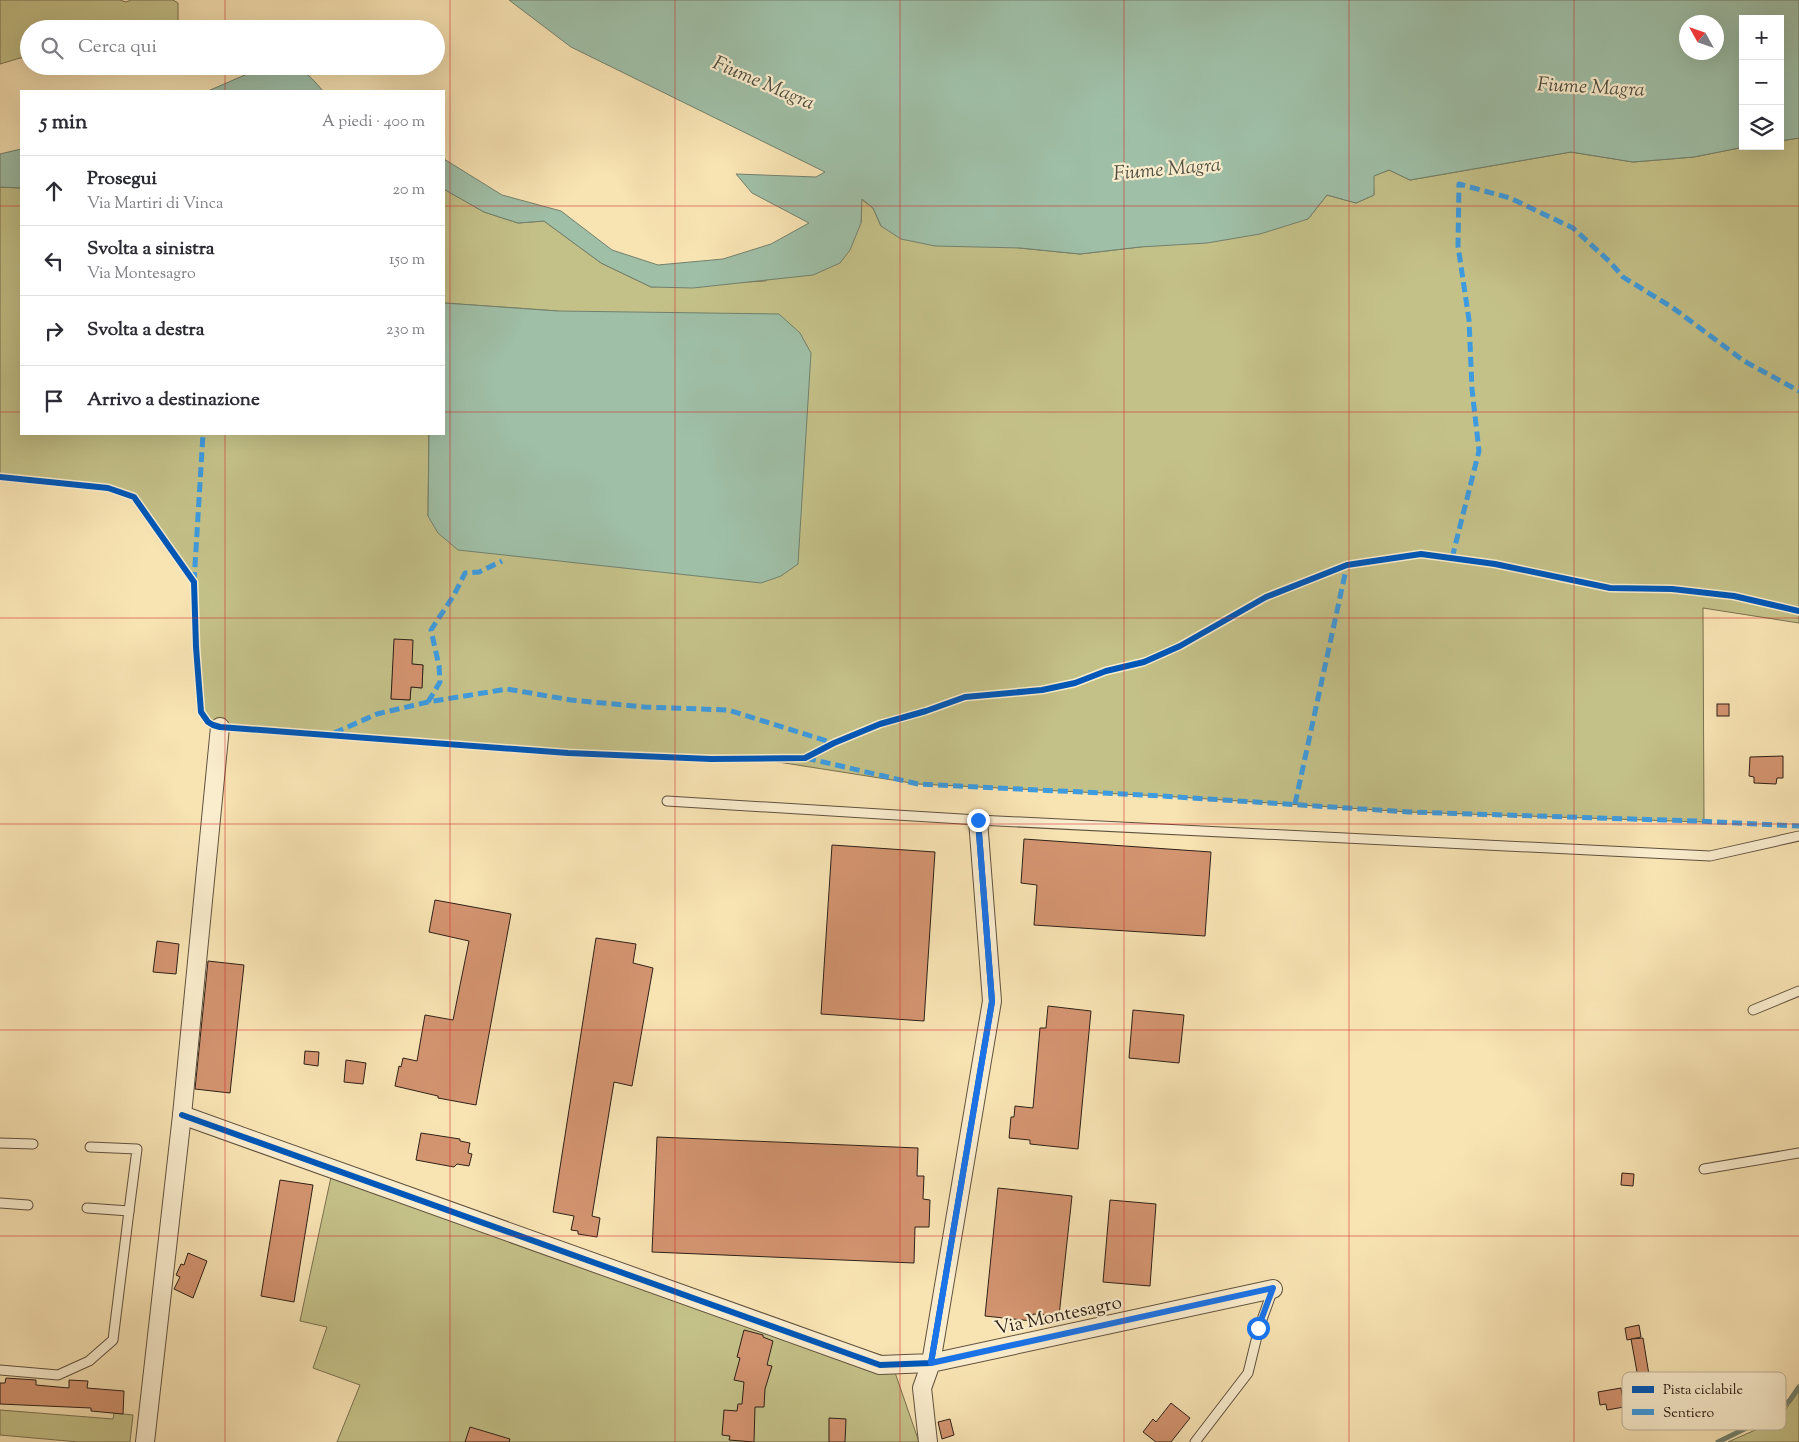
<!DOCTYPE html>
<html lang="it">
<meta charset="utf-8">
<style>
body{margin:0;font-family:"Sorts Mill Goudy",serif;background:#f2f2f3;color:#2b2b33}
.controls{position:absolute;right:15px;top:15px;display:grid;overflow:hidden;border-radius:0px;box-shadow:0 5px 20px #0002}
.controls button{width:45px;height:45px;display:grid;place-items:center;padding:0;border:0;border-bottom:1px solid #e1e1e2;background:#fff;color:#2b2b33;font:25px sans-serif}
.compass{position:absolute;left:1679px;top:15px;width:45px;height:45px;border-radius:50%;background:#fff;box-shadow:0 5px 20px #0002;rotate:310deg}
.stop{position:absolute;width:15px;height:15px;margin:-11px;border:4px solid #1a73e8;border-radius:50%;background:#fff}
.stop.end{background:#1a73e8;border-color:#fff;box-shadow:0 1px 5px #0008}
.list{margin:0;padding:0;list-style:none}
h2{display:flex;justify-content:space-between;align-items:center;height:65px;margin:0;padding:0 20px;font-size:21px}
h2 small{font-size:16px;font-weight:400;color:#7c7c81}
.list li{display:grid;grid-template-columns:32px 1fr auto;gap:15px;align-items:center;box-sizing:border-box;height:70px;padding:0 20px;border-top:1px solid #e1e1e2}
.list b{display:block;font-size:19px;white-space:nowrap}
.list p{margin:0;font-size:16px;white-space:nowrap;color:#7c7c81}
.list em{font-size:16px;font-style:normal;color:#7c7c81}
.icon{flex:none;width:28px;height:28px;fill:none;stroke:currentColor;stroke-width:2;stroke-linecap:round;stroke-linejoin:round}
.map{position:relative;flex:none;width:1799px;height:1442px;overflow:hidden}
.search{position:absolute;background:#fff;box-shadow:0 5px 20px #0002;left:20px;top:20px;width:425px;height:55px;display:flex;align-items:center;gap:12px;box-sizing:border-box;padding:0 18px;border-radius:28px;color:#7c7c81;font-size:19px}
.panel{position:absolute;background:#fff;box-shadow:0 5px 20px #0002;left:20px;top:90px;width:425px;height:345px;border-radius:0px}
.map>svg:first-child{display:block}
.green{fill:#c4c188;stroke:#797150;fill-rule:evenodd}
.water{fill:#9fbfa7;stroke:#72806d;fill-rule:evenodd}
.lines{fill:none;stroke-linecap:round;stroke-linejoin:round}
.stream{stroke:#72806d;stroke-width:5}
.building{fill:#d39470;stroke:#2e2117}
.lane-casing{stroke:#60523e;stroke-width:11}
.street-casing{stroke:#60523e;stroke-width:20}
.lane{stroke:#faedce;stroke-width:9}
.street{stroke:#faedce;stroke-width:18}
.quiet{stroke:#3d9bdf;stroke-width:5;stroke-dasharray:10 5;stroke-linecap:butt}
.cycleway-casing{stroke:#faedce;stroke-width:9}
.cycleway{stroke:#0057b8;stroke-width:6}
.route{stroke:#1a73e8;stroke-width:6}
.grid{fill:none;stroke:#d62828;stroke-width:1;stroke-opacity:0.55}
.labels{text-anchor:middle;stroke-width:4.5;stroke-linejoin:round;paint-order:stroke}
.street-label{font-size:19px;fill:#2e2117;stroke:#faedce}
.water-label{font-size:20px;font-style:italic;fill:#505042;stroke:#faedce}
.key{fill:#faedce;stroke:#bdb097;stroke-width:1}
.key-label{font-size:14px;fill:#2e2117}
</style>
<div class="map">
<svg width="1799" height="1442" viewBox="0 0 1799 1442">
<rect width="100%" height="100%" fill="#f8e3b3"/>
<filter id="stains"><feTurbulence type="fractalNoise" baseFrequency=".004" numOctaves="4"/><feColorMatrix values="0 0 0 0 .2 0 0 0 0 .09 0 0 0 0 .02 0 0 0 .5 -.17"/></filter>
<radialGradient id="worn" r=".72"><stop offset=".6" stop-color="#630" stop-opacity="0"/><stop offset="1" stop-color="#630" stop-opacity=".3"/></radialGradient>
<g class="green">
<polygon points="0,0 120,0 126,2 131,0 173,0 178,3 178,29 29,29 29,58 20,58 0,64"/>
<path d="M1799,138v485l-96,-15 1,214 -295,-10 -247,-16 -244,-12 -159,-25 -191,-6 -348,-26 -12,-5 -7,-10 -7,-130 -60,-85 -26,-9 -108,-11v-290l21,1v246h408l-1,82 130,-205 -114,-8v-114l40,23 34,11 26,-2 57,42 50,24 114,-6 96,-58v-24l12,9 8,18 139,22 60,6 60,-7 168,-28 19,-24 29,8 18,-8 -1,-19 16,-6 21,10 161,-28 62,10 61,-5 55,-11h31v-5zM395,640l17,24 11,1 -1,23 -11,-1 -1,13 -19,-1z"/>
<polygon points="331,1177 890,1358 919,1442 337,1442 360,1385 313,1368 327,1327 300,1321"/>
<polygon points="1799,1391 1799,1442 1728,1442 1778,1420"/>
<polygon points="0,1410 113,1419 114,1413 133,1415 130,1442 79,1442 0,1435"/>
</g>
<g class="water">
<path d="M509,0h1290v138l-19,3v-122h-37v127h6l-55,11 -61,5 -62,-10 -161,28 -21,-10 -15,6v19l-18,8 -29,-8 -19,24 -48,15 -53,9 -67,4 -60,7 -60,-6 -85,-2 -34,-7 -20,-13 -8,-18 -11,-9 -1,24 -11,27 -10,13 -27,12 -120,13 -42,-1 -50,-24 -57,-42 -26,2 -34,-11 -37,-21 -3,-2v-30l58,36 59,16 51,39 46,15 65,-6 48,-15 38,-21 -57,-30 -16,-19 80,3 9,-5 -254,-125zM1716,22v30h-30v-30z"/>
<path d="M272,66c29,0 33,4 51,25h-115l53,-23z"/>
<polygon points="21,149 21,188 0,187 0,154"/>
<polygon points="444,303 558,311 779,314 800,333 811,353 798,564 781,576 761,583 458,550 438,533 428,516 429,434 444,434"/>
</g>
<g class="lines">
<polyline class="stream" points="1718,1442 1775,1414 1790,1400 1799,1387"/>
</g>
<g class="building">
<polygon points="394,639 413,640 412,664 423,665 422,688 411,687 410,700 391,699"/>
<rect x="1717" y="704" width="12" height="12"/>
<polygon points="1783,756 1783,778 1777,778 1776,784 1754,783 1754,777 1749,776 1750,757"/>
<polygon points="1024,839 1211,852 1205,936 1034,925 1037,885 1021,883"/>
<polygon points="832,845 935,852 924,1021 821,1014"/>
<polygon points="435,900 511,914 476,1105 438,1098 438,1096 395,1086 399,1066 401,1067 403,1058 417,1061 425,1015 453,1020 469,941 429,932"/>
<polygon points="596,938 636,944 633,963 653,968 632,1086 614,1082 592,1216 600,1218 597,1237 578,1234 578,1231 571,1230 574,1216 553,1212"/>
<polygon points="157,941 179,944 176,974 153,972"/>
<polygon points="208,961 244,965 230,1093 195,1089"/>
<polygon points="1048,1006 1091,1011 1078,1149 1030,1144 1030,1140 1009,1138 1011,1117 1014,1117 1015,1106 1033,1108 1040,1028 1046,1028"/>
<polygon points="1133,1010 1184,1015 1179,1063 1129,1058"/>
<polygon points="305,1051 319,1052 318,1066 304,1064"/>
<polygon points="346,1060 366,1063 363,1084 344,1082"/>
<polygon points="421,1133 460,1139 460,1141 470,1143 468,1153 472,1154 469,1166 457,1164 454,1167 416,1160"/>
<polygon points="657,1137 918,1148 917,1176 924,1176 923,1199 930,1200 929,1227 915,1227 914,1263 652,1252"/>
<polygon points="1622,1173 1634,1174 1633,1186 1621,1185"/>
<polygon points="280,1180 313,1185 294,1302 261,1296"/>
<polygon points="998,1188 1072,1196 1059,1316 1033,1314 1032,1321 985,1316"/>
<polygon points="1110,1200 1156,1204 1150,1286 1103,1282"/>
<polygon points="188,1253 207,1261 193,1298 174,1289 180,1277 176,1275 181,1264 184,1265"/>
<polygon points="1639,1325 1641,1337 1627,1340 1625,1328"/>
<polygon points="744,1330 763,1335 763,1337 773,1341 767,1365 772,1366 765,1389 764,1407 755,1407 754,1442 729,1440 730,1436 722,1435 724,1410 737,1411 738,1404 742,1404 744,1382 734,1380 740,1358 737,1357"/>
<polygon points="1643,1338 1650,1381 1639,1383 1631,1339"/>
<polygon points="6,1378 36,1380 36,1385 69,1388 69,1380 88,1381 87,1388 124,1391 123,1414 91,1411 91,1408 0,1404 0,1383 5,1383"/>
<polygon points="1621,1388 1624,1407 1607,1410 1606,1404 1600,1405 1598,1392"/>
<polygon points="1171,1403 1190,1418 1171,1442 1156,1442 1143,1432 1153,1419 1156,1422"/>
<polygon points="829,1418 846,1419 845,1442 829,1442"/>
<polygon points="950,1419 954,1435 942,1439 938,1422"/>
<polygon points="470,1427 510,1439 509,1442 465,1442"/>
</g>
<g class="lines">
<g class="lane-casing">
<g id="lane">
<polyline points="667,801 978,820 1710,856 1799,836"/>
<polyline points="1753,1010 1799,991"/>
<polyline points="0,1143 33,1144"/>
<polyline points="90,1147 137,1149 129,1211"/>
<polyline points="1704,1169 1799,1153"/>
<polyline points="0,1203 28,1205"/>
<polyline points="0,1370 58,1375 89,1361 113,1340 129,1211 87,1208"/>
<polyline points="1195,1442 1248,1373 1259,1328 1273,1289"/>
</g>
</g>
<g class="street-casing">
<g id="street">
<polyline points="182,1115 880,1365 931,1363 992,1001 978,820"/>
<polyline points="145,1442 182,1115 220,727"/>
<polyline points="928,1442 922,1388 931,1363 1273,1289"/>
</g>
</g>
<use href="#lane" class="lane"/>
<use href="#street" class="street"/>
<g class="quiet">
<polyline points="1452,558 1479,451 1472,389 1469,320 1458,246 1459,184 1510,198 1573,228 1610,262 1623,277 1673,308 1744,361 1799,391"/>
<polyline points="194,582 203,434"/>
<polyline points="428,702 440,682 439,666 431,630 454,595 465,573 479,572 502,561"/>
<polyline points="334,733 377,714 428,702 507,689 571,700 645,707 728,710 833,743"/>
<polyline points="806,758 918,784 1162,796 1409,812 1695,821 1799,826"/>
<polyline points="1295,804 1347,565"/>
</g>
<g class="cycleway-casing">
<g id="cycleway">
<polyline points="0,477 108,488 134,497 194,582 196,647 201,712 208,722 213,725 220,727 246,729 568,753 711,759 805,758 834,743 880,724 926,711 965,697 1042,690 1075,683 1106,671 1144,662 1180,646 1266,597 1347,565 1421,554 1495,564 1610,588 1672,589 1734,596 1799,611"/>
<polyline points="182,1115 880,1365 931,1363 992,1001 978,820"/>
</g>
</g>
<use href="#cycleway" class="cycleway"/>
</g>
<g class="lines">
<polyline class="route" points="978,820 992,1002 931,1363 1273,1288 1258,1328"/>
</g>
<path class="grid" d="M225,0v29M450,0v1442M675,0v1442M900,0v1442M1124,0v1442M1349,0v1442M1574,0v1442M225,66v25M0,206h21M444,206h1355M0,412h21M444,412h1355M225,434v1008M0,618h1799M0,824h1799M0,1030h1799M0,1236h1799"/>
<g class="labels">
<g class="street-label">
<text transform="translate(1058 1314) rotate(-12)" y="7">Via Montesagro</text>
</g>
<g class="water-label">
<text transform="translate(764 82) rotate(23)" y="7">Fiume Magra</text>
<text transform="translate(1591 86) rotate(3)" y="7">Fiume Magra</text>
<text transform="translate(1167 168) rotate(-5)" y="7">Fiume Magra</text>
</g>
</g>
<rect x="1622" y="1372" width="164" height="58" rx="8" class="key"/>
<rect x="1632" y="1386" width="22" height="7" fill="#0057b8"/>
<rect x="1632" y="1409" width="22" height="6" fill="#3d9bdf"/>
<g class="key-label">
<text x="1663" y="1394">Pista ciclabile</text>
<text x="1663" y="1417">Sentiero</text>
</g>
<rect width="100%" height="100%" filter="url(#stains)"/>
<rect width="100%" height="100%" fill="url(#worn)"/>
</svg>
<div class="controls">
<button>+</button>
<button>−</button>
<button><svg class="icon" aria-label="layers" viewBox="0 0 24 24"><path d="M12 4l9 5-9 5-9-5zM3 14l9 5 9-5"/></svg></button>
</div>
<svg class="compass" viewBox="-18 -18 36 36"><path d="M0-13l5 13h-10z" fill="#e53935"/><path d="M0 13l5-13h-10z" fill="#7c7c81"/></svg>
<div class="stop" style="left:1258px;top:1328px"></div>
<div class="stop end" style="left:978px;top:820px"></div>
<div class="search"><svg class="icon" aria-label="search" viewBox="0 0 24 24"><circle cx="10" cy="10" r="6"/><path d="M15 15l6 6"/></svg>Cerca qui</div>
<section class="panel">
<h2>5 min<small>A piedi · 400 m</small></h2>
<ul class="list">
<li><svg class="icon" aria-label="ahead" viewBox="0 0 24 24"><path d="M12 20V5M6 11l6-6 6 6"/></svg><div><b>Prosegui</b><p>Via Martiri di Vinca</p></div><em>20 m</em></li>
<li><svg class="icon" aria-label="left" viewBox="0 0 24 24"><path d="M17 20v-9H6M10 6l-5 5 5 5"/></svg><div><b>Svolta a sinistra</b><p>Via Montesagro</p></div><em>150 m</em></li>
<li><svg class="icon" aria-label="right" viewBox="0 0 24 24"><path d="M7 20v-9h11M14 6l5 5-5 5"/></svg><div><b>Svolta a destra</b></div><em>230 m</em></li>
<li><svg class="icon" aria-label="arrive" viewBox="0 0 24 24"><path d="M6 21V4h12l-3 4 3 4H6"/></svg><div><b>Arrivo a destinazione</b></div></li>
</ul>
</section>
</div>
